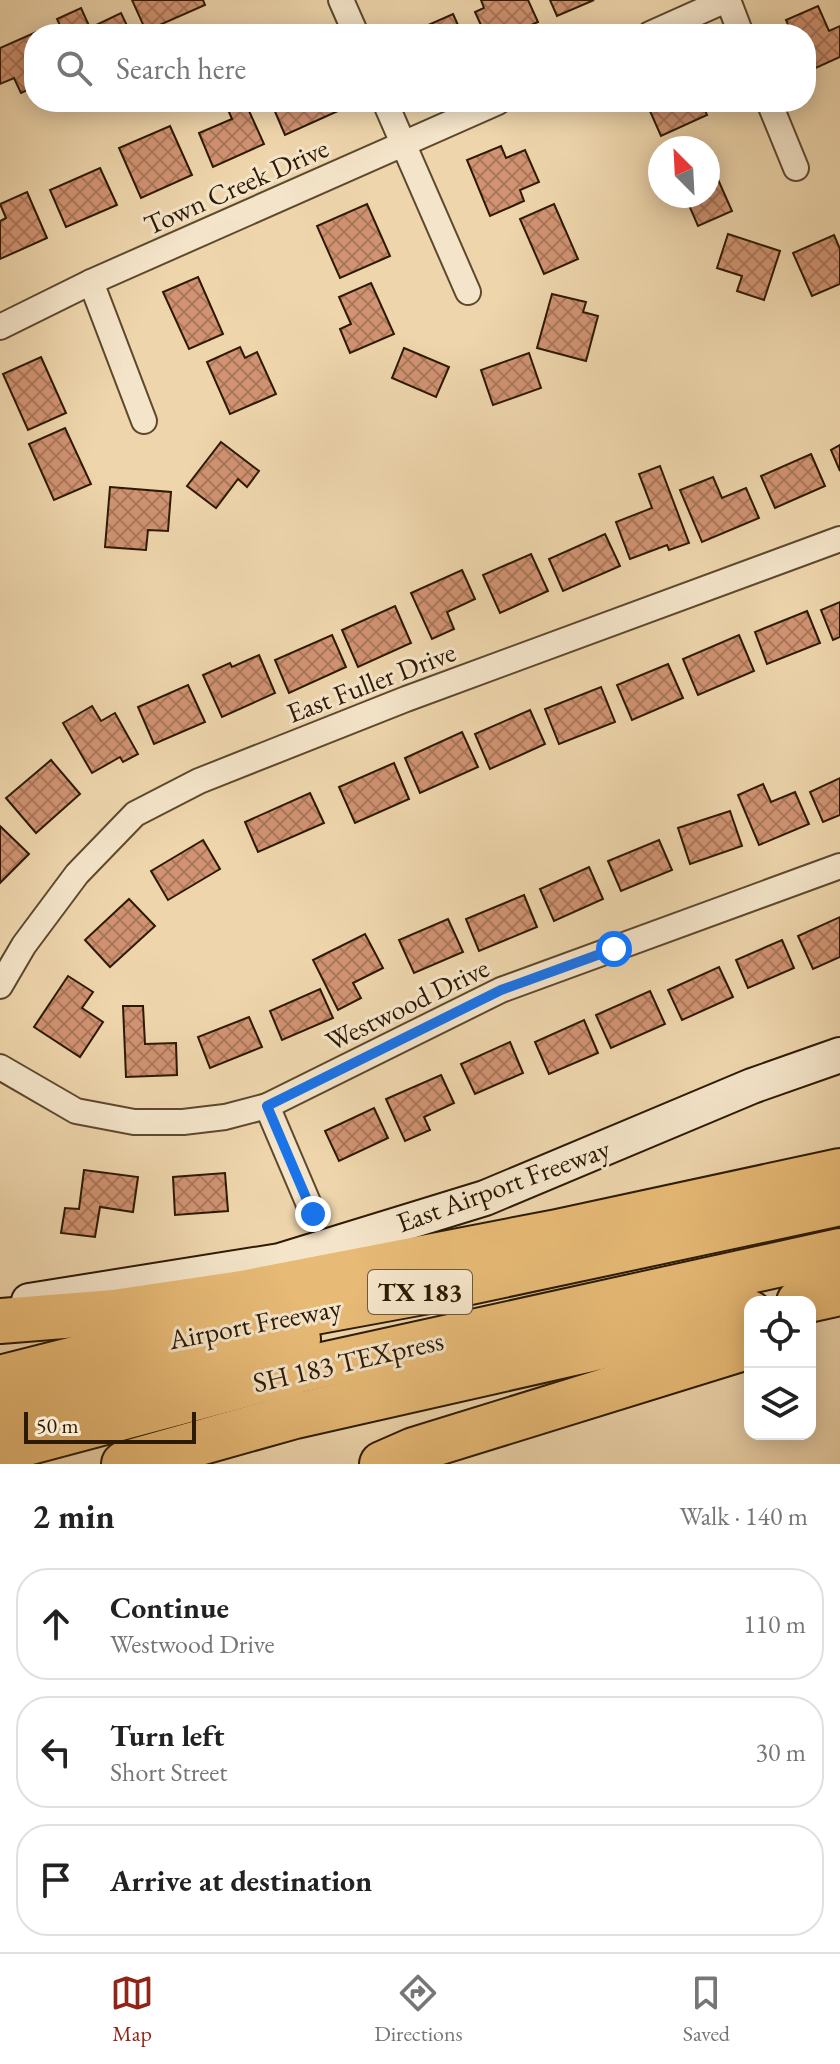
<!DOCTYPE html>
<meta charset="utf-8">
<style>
body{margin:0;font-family:"EB Garamond",serif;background:#f6f6f6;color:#222}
.controls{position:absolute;right:24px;bottom:24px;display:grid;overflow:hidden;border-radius:16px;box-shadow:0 4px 20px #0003}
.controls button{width:72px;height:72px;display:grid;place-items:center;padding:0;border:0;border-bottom:2px solid #e0e0e0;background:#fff;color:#222;font:40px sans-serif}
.compass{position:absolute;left:648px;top:136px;width:72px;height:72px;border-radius:50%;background:#fff;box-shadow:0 4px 20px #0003;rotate:336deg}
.scale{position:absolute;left:24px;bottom:20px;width:172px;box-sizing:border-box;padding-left:8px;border:4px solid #2d1a03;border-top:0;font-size:22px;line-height:28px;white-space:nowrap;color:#2d1a03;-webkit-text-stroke:6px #f4e4c9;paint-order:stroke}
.stop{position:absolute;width:24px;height:24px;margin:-18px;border:6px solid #1a73e8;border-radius:50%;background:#fff}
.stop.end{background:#1a73e8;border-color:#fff;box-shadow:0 2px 8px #0008}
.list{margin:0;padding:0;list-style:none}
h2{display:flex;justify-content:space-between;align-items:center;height:104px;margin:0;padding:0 32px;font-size:34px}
h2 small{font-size:26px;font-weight:400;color:#767676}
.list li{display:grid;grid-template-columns:52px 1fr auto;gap:24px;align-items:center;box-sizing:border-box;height:112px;margin:0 16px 16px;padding:0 16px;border:2px solid #e0e0e0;border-radius:32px}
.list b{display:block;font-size:30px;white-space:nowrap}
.list p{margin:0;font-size:26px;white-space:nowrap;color:#767676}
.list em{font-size:26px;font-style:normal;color:#767676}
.icon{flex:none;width:44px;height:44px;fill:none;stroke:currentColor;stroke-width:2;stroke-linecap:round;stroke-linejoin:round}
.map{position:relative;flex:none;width:840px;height:1464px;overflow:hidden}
.search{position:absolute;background:#fff;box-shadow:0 4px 20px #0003;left:24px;right:24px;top:24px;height:88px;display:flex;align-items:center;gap:20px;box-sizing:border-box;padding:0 28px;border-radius:32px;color:#767676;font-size:30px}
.sheet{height:488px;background:#fff}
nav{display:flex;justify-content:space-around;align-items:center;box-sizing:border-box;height:112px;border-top:2px solid #e0e0e0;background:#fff;font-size:22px;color:#767676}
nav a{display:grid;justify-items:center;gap:4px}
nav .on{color:#8f2418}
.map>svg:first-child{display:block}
.building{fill:url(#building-cross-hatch);stroke:#2d1a03;stroke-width:2}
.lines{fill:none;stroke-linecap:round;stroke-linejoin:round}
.street-casing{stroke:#5d492d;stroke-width:28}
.secondary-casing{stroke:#2d1a03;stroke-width:38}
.highway-casing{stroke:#2d1a03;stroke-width:48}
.street{stroke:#f4e4c9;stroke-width:24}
.secondary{stroke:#f4e4c9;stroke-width:34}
.highway{stroke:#e7ba76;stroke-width:44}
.route{stroke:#1a73e8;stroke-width:10}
.labels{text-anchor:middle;stroke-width:6;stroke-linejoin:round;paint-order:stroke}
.shield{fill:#f4e4c9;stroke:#69573e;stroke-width:2}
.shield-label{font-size:26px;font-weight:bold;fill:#2d1a03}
.street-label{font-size:28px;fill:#2d1a03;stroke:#f4e4c9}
</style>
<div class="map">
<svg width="840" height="1464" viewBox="0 0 840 1464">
<defs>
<pattern id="building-cross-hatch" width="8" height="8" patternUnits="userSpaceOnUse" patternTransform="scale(2)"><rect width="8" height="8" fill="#d19372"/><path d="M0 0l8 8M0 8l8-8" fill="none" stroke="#aa775b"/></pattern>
</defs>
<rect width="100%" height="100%" fill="#eed5ac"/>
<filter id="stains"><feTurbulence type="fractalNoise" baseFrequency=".0025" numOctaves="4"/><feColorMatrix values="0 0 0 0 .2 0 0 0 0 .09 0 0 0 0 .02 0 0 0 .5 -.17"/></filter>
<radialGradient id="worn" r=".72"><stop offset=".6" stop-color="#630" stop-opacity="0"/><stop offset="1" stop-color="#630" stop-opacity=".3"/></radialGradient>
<g class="building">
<polygon points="132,0 203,0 205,5 146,31"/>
<polygon points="481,0 528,0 538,22 511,34 485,34 475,12 484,8"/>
<polygon points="550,0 594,0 557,16"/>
<polygon points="818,6 829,31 840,26 840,57 809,71 806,64 806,34 792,34 786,20"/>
<polygon points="81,8 90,28 121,13 131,34 64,34 57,19"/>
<polygon points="453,14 462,34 408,34"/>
<polygon points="43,29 46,34 34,34 34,87 21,93 14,78 0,84 0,48"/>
<polygon points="233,102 245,102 264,144 213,167 199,133 232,119 226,105"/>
<polygon points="283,102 334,102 338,111 285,135 273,107"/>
<polygon points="646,102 702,102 707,115 661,136"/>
<polygon points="170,126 192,175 141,198 119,148"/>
<polygon points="501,146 506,158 525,150 539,182 520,190 524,201 490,216 467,160"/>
<polygon points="708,157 732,211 698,226 685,196 708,196"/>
<polygon points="100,168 117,205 66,227 50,190"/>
<polygon points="27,192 47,238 0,259 0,221 6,218 0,204"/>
<polygon points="367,204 390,256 340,278 317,226"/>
<polygon points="554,204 578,259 544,274 520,219"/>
<polygon points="728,234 780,251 764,300 737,291 742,276 717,268"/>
<polygon points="834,235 840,249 840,284 812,296 793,253"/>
<polygon points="198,277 223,334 189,349 163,292"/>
<polygon points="371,283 394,334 350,353 340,329 351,324 339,297"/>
<polygon points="552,294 586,302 583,312 598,316 586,361 537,348"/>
<polygon points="240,347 245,358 257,352 276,394 230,414 207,362"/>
<polygon points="404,348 449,367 436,397 392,378"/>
<polygon points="529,353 541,388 493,405 481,370"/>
<polygon points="41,357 66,413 28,430 3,374"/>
<polygon points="65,428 91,484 54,500 29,444"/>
<polygon points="221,442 259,471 247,487 238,479 216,508 187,486"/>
<polygon points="840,445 840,471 831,450"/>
<polygon points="811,454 825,486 775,508 761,476"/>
<polygon points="660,466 689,543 669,550 667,545 630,559 616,522 652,508 639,474"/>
<polygon points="713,477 722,498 746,488 759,518 702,542 680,490"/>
<polygon points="110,487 171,492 168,531 148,530 146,550 105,547"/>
<polygon points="605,534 620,566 563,591 549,559"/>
<polygon points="531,554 548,591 500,613 483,575"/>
<polygon points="462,570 475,599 447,612 454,629 432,639 411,593"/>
<polygon points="840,602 840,637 833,640 821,610"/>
<polygon points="395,606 411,643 358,667 342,630"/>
<polygon points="807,611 820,643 767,664 755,632"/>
<polygon points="332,635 346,667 289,693 275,660"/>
<polygon points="739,635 754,671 698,695 683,659"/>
<polygon points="259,655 275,693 222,717 203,675 230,663 232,667"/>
<polygon points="668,664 683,698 632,720 617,685"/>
<polygon points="188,685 205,722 154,744 138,707"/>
<polygon points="601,687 615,722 559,744 545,709"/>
<polygon points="92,706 101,721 115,713 138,754 123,762 120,757 92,773 63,723"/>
<polygon points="530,710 545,744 490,769 475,734"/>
<polygon points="462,732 478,767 420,793 405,758"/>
<polygon points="51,760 80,794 36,833 6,798"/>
<polygon points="394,763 409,799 355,823 339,787"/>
<polygon points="840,778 840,815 823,822 810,792"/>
<polygon points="763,784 771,802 795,792 809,824 759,845 738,795"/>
<polygon points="310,793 324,823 258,852 245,822"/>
<polygon points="730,811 742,846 690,864 678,828"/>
<polygon points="0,826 29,854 0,883"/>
<polygon points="203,840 220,869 168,900 151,871"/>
<polygon points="659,840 672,870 621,891 608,861"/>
<polygon points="589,867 603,899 554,921 540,889"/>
<polygon points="524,895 537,927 479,951 466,919"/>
<polygon points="129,899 155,926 110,967 85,940"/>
<polygon points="840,917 840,957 813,969 798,936"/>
<polygon points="448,919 463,952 414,973 399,940"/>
<polygon points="365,934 383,968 353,983 361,998 338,1010 313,960"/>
<polygon points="782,940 794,968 748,988 736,960"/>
<polygon points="719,967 733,997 682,1020 668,990"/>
<polygon points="68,976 93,992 82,1008 103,1022 80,1057 34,1027"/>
<polygon points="320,989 333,1018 282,1040 270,1011"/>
<polygon points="650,991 665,1024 611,1048 596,1015"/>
<polygon points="123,1006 143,1006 145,1044 176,1043 177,1075 126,1077"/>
<polygon points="249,1017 262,1047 210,1068 198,1037"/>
<polygon points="584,1020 598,1053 549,1074 535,1042"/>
<polygon points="510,1042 523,1073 475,1094 461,1064"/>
<polygon points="441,1075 454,1103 424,1117 430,1130 405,1141 386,1099"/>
<polygon points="374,1108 388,1138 339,1161 325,1131"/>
<polygon points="84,1170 138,1177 133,1212 100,1207 95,1237 61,1233 65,1208 79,1209"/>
<polygon points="225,1173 228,1211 175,1215 173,1177"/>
</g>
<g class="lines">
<g class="street-casing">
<g id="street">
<polyline points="341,0 356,34"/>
<polyline points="728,0 741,34"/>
<polyline points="650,34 726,0"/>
<polyline points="385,102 468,292"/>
<polyline points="769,102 796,168"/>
<polyline points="91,282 144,421"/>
<polyline points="0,327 91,282 498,102"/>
<polyline points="0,986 24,945 77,874 135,814 199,781 406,699 840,539"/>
<polyline points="0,1067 76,1111 134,1122 183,1122 225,1117 267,1106 501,990 840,866"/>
<polyline points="267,1106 313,1214"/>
</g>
</g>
<g class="secondary-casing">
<polyline id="secondary" points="29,1301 280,1261 485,1198 752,1086 840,1055"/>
</g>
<g class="highway-casing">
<g id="highway">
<polyline points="799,1302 840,1293"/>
<polyline points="0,1321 114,1312 242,1293 557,1232 840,1171"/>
<polyline points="0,1378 114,1349 423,1292 840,1203"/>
<polyline points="0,1414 298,1339"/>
<polyline points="0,1450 300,1370 840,1251"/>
<polyline points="124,1464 295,1416 750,1313"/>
<polyline points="382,1464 414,1450 750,1346"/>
</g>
</g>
<use href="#street" class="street"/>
<use href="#secondary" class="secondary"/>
<use href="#highway" class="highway"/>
</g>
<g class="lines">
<polyline class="route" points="313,1214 267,1106 501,990 614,949"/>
</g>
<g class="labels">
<rect class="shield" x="368" y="1270" width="104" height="44" rx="6"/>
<g class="shield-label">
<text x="420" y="1301">TX 183</text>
</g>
<g class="street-label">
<text transform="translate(236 186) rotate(-24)" y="10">Town Creek Drive</text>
<text transform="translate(371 682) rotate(-21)" y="10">East Fuller Drive</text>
<text transform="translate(407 1004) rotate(-26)" y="10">Westwood Drive</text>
<text transform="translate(503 1185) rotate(-20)" y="10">East Airport Freeway</text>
<text transform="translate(255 1323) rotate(-11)" y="10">Airport Freeway</text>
<text transform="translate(348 1361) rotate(-13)" y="10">SH 183 TEXpress</text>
</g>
</g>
<rect width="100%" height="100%" filter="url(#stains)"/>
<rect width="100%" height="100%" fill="url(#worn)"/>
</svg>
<div class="controls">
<button><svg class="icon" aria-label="locate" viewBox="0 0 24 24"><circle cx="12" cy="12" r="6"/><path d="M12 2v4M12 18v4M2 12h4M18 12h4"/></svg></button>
<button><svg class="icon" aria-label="layers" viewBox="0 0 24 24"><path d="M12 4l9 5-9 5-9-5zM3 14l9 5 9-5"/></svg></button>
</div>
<svg class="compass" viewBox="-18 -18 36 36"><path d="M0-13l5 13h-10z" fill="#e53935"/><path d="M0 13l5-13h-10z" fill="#767676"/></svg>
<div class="scale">50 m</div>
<div class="stop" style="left:614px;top:949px"></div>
<div class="stop end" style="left:313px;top:1214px"></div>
<div class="search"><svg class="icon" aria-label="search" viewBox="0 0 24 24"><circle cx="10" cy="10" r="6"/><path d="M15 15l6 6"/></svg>Search here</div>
</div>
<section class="sheet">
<h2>2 min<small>Walk · 140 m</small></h2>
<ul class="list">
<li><svg class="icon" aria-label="ahead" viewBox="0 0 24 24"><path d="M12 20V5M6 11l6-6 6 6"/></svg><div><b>Continue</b><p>Westwood Drive</p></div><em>110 m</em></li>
<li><svg class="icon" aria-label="left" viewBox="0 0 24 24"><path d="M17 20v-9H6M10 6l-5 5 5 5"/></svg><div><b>Turn left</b><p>Short Street</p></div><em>30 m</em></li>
<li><svg class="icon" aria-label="arrive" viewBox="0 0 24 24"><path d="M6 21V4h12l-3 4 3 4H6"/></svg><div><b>Arrive at destination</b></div></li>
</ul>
</section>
<nav>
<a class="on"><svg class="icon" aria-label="map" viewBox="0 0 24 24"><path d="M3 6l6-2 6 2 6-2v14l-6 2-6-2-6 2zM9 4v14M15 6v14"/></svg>Map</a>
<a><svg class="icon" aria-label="directions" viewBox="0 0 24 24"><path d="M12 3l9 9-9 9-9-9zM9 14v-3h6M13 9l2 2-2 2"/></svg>Directions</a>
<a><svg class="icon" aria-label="saved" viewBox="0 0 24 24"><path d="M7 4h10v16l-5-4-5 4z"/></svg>Saved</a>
</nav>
